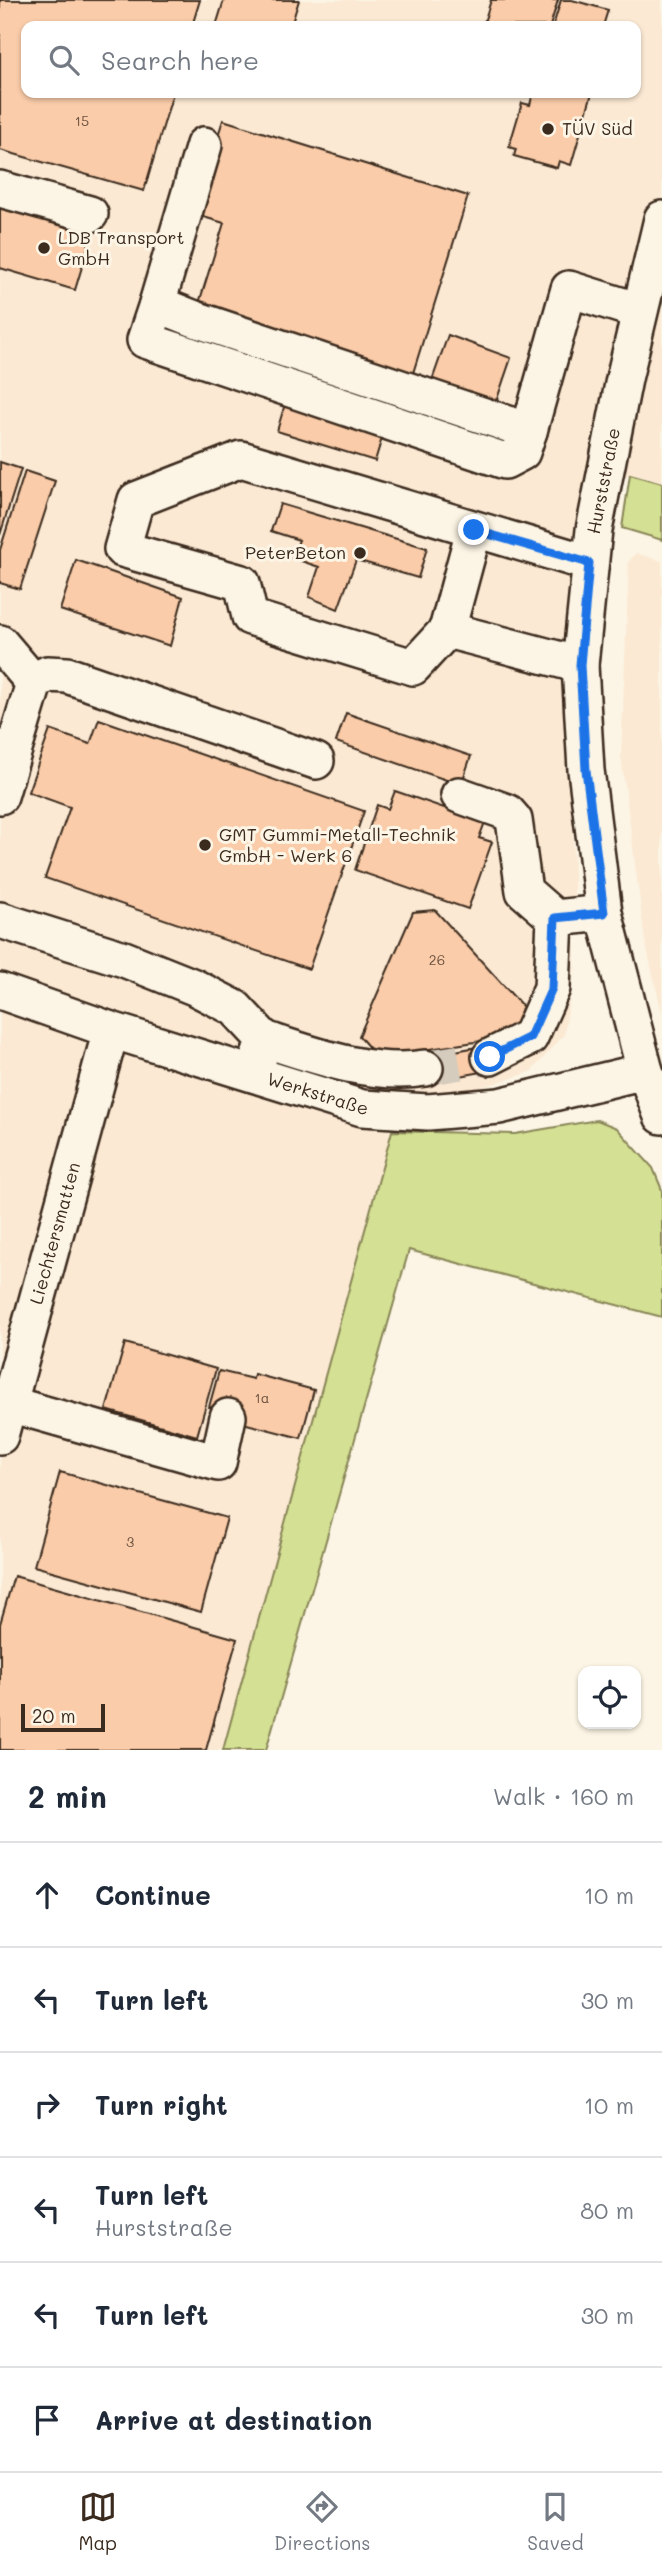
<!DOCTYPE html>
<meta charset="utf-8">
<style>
body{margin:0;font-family:Mali,sans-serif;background:#f2f2f3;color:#1f2937}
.controls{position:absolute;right:21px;bottom:21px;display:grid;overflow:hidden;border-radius:14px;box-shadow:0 2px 5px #0004}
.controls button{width:63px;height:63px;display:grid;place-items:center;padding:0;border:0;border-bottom:2px solid #e0e1e3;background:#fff;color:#1f2937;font:35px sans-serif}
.scale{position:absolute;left:21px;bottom:18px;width:84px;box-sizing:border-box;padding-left:7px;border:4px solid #3b2a1e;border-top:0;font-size:19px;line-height:24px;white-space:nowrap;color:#3b2a1e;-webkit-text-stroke:5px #fcf5e5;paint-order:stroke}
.stop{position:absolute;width:21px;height:21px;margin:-16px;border:5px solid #1a73e8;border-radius:50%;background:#fff}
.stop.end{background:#1a73e8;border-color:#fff;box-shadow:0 2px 7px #0008}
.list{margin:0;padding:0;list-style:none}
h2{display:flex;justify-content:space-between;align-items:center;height:91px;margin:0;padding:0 28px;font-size:30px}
h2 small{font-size:23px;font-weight:400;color:#747a83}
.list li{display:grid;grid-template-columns:46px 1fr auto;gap:21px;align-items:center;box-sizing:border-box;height:105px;padding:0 28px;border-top:2px solid #e0e1e3}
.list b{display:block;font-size:26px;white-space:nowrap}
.list p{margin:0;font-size:23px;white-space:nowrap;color:#747a83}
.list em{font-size:23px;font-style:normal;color:#747a83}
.icon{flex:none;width:38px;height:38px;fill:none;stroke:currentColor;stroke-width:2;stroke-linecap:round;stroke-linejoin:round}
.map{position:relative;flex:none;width:662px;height:1750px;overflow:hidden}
.search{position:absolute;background:#fff;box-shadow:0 2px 5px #0004;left:21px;right:21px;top:21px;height:77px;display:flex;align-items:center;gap:18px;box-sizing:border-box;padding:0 24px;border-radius:14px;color:#747a83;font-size:26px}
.sheet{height:721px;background:#fff}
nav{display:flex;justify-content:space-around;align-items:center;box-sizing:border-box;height:98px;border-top:2px solid #e0e1e3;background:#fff;font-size:19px;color:#747a83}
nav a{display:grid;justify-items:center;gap:4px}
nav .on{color:#3b2a1e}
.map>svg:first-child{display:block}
.built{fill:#fbe9d3;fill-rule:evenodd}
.green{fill:#d4e093;stroke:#888558;stroke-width:2}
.building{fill:#facca9;stroke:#3b2a1e;stroke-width:2}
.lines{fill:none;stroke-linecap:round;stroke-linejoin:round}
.minor-tunnel{stroke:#d5ccbd;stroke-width:35;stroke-dasharray:35 18;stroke-linecap:butt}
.minor-casing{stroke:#3b2a1e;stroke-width:40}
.minor{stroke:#fcf5e5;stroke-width:35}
.route{stroke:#1a73e8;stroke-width:9}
.poi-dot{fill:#3b2a1e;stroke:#fcf5e5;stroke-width:2.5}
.labels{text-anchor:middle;stroke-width:6;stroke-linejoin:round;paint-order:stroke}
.number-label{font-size:14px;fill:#6b5241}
.poi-label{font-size:18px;fill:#3b2a1e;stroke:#fcf5e5;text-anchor:start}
.street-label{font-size:18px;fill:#3b2a1e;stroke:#fcf5e5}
</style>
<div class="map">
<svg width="662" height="1750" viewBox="0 0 662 1750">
<rect width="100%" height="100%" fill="#fcf5e5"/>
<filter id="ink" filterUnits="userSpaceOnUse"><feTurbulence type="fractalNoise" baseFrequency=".0143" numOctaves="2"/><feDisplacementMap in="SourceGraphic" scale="14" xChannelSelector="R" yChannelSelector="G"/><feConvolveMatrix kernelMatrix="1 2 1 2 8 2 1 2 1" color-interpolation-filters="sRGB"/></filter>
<g filter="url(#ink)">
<g class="built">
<path d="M0,0h662v483l-32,-9 -49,24 -10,135 4,334 -11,68 -33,37 -74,23 -56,3 -177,652h-224zM26,26h610v67h-610z"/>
<polygon points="636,553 662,561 662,1013 645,941 621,756 629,561"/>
</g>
<g class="green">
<polygon points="630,474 662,483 662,540 622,528"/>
<polygon points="597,1120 617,1128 653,1168 662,1190 662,1317 409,1250 266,1750 223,1750 392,1131 515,1134"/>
</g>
<g class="building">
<polygon points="0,0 200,0 192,26 26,26 26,93 173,93 144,191 0,150"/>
<polygon points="224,0 299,0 291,26 216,26"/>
<polygon points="491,0 558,0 550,26 483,26"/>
<polygon points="561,0 572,0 608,10 603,26 553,26"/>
<polygon points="533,93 592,93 571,165 559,161 557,168 514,156 516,149 509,147 522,103 530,105"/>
<polygon points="223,120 468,196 395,431 385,428 375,461 277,431 287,397 180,364 224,223 193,214"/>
<polygon points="0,199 94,227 75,290 0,268"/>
<polygon points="448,335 511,358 495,405 429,389"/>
<polygon points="0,462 21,469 0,535"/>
<polygon points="25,471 55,481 20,589 0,583 0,550"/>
<polygon points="280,504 427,548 418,578 356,560 338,609 309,597 319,567 292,558 299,540 271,531"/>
<polygon points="76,560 183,597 170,646 60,610"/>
<polygon points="346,713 471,756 461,785 336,742"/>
<polygon points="99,719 364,811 309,969 45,878 70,807 28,792 50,730 90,744"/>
<polygon points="395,791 485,822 479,838 492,842 468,909 355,870 377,805 388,809"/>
<polygon points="435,910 524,1008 514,1036 377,1057 359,1036 413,912"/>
<polygon points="488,1045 493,1070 427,1082 422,1057"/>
<polygon points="125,1343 216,1369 197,1436 106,1410"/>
<polygon points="219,1371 253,1379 254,1374 314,1390 301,1438 243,1423 245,1416 209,1407"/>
<polygon points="60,1472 227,1518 201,1612 34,1566"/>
<polygon points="14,1576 237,1639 206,1750 0,1750 0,1624"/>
</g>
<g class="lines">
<polyline class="minor-tunnel" points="425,1068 490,1057"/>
<g class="minor-casing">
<g id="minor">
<polyline points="0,189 90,214"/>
<polyline points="662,219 624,379 594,530 580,665 586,770 604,913 645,1071 662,1116"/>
<polygon points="157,304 195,319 529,431 522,452 505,461 145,340"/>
<polyline points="157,304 204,145"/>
<polyline points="529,431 569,289 639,311"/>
<polyline points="447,630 474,530"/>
<polyline points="0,643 34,683"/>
<polyline points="580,665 447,630 413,667 250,617 242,583 122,549 136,500 241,459 589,563"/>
<polyline points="459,795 507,812 514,820 524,891 555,918 604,913"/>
<polyline points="0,796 34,683 47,674 67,675 316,761"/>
<polyline points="0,920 124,959 194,987 235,1008 264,1039 254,1074"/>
<path id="s1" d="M0,991l111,39 251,78 66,4 71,-6 146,-35"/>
<path d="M264,1039c49,16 109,38 161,29"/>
<polyline points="490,1057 530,1037 552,988 555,918"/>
<polyline points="9,1404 218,1463 228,1417"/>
<path id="s2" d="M0,1436l111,-406"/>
</g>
</g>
<use href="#minor" class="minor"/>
</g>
</g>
<g class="lines" filter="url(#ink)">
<polyline class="route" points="474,530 589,563 580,665 586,770 604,913 555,918 552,988 530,1037 490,1057"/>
</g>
<g class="poi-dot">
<circle cx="548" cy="129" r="7"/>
<circle cx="44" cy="248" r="7"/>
<circle cx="360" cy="553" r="7"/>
<circle cx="205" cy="845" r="7"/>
</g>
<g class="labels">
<g class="number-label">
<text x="82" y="126">15</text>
<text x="437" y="965">26</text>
<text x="262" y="1403">1a</text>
<text x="130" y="1547">3</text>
</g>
<g class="poi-label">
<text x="562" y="135">TÜV Süd</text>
<text x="58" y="244">LDB Transport<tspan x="58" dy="21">GmbH</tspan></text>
<text x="346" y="559" text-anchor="end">PeterBeton</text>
<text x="219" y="841">GMT Gummi-Metall-Technik<tspan x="219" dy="21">GmbH - Werk 6</tspan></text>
</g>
<g class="street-label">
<text transform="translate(604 481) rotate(-79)" y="6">Hurststraße</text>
<text dy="6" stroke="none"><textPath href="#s1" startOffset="334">Werkstraße</textPath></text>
<text dy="6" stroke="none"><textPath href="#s2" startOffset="210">Liechtersmatten</textPath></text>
</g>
</g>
</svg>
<div class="controls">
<button><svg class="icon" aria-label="locate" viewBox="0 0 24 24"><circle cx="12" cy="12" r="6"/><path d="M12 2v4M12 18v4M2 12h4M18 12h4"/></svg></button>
</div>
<div class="scale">20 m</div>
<div class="stop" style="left:490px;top:1057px"></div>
<div class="stop end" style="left:474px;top:530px"></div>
<div class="search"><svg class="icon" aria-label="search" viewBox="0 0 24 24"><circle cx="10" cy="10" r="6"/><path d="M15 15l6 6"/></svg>Search here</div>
</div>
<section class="sheet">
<h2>2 min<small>Walk · 160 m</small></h2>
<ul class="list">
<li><svg class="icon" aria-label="ahead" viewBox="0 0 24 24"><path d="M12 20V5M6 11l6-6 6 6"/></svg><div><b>Continue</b></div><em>10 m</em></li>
<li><svg class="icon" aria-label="left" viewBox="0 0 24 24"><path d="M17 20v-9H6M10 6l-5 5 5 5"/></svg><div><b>Turn left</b></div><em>30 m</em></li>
<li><svg class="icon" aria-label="right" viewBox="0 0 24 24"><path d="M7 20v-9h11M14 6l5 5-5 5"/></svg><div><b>Turn right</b></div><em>10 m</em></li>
<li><svg class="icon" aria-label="left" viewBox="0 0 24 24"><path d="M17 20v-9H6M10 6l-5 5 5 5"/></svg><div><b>Turn left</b><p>Hurststraße</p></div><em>80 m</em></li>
<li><svg class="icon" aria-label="left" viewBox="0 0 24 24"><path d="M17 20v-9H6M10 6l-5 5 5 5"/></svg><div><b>Turn left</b></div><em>30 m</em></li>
<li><svg class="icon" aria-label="arrive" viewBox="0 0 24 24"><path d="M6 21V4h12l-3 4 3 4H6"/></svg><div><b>Arrive at destination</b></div></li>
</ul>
</section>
<nav>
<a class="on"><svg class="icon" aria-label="map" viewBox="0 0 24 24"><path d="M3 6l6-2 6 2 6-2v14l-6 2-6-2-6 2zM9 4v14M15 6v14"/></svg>Map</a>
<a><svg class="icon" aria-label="directions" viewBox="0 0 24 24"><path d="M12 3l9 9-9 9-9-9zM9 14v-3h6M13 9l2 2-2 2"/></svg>Directions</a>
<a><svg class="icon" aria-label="saved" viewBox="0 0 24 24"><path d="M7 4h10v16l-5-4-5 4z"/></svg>Saved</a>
</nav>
